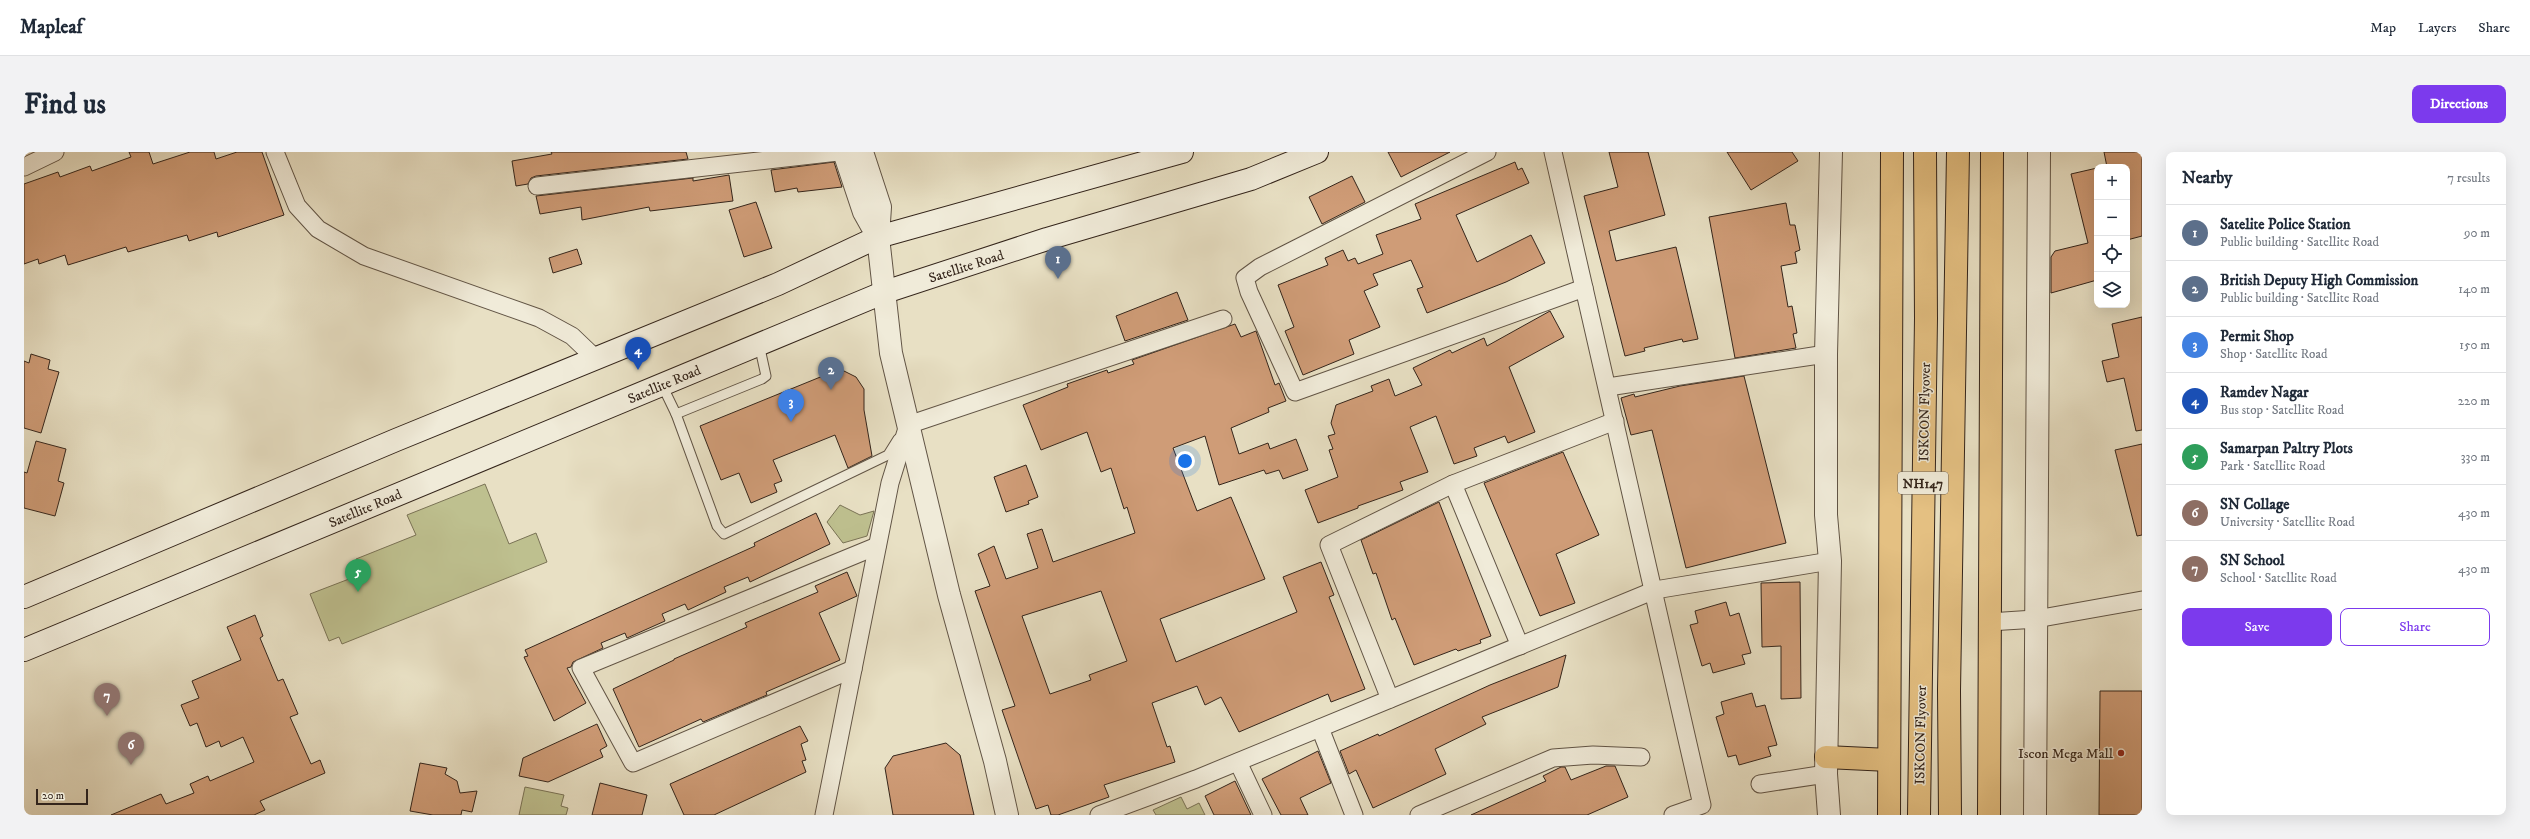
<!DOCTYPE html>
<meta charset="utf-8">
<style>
body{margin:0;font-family:"IM FELL DW Pica",serif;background:#f2f2f3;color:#1f2937}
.controls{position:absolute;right:12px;top:12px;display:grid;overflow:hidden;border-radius:8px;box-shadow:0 4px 16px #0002}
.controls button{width:36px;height:36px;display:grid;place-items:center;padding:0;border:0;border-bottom:1px solid #e0e1e3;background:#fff;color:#1f2937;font:20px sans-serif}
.scale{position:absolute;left:12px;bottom:10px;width:52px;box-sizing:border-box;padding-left:4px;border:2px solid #34251b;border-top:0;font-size:11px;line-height:14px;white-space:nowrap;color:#34251b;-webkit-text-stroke:3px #f0ebd9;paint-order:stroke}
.you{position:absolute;left:1161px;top:309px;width:14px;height:14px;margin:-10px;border:3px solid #fff;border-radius:50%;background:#1a73e8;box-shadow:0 0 0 6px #1a73e833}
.badge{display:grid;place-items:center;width:26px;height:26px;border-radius:50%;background:#7c3aed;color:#fff;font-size:13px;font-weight:700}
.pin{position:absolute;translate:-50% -33px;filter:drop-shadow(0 1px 2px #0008)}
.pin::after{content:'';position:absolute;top:21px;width:14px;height:12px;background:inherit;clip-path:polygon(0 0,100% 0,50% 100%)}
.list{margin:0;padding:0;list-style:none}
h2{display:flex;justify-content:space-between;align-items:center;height:52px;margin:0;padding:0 16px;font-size:17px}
h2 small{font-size:13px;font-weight:400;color:#747a83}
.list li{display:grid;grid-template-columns:26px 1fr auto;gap:12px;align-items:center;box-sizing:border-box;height:56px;padding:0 16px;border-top:1px solid #e0e1e3}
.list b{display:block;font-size:15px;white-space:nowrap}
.list p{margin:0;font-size:13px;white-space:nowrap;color:#747a83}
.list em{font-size:13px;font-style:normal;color:#747a83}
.actions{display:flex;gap:8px;padding:12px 16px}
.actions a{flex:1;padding:9px 0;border:1px solid #7c3aed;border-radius:8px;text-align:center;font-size:14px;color:#7c3aed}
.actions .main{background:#7c3aed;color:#fff}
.icon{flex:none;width:22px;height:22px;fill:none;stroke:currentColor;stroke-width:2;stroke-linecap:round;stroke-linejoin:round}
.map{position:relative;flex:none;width:2118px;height:663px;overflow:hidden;border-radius:8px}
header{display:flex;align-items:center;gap:24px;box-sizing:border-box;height:56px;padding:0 20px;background:#fff;border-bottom:1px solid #e0e1e3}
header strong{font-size:19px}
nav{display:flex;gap:22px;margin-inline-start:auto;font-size:14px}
.intro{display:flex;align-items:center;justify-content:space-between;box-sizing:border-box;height:96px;padding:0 24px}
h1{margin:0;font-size:28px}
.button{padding:10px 18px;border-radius:8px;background:#7c3aed;color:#fff;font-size:14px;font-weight:700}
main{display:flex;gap:24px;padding:0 24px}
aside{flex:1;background:#fff;border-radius:8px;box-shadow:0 4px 16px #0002}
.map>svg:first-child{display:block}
.green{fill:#bec08f;stroke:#797255}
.building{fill:#cf9c77;stroke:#34251b;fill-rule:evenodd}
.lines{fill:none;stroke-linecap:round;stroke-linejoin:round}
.service-casing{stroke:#615445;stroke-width:11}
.minor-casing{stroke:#615445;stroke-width:19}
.tertiary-casing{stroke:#615445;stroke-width:24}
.secondary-casing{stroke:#34251b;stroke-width:24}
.primary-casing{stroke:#34251b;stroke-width:24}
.trunk-casing{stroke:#34251b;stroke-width:24}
.service{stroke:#f0ebd9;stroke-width:9}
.minor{stroke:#f0ebd9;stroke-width:17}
.tertiary{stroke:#f0ebd9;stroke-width:22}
.secondary{stroke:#f0ebd9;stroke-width:22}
.primary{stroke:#e4c082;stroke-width:22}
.trunk{stroke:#e4c082;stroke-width:22}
.poi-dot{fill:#8f2418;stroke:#f0ebd9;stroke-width:1.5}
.labels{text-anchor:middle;stroke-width:3;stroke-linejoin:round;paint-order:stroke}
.shield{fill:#f0ebd9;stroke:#6c6054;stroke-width:1}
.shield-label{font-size:13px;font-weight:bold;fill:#34251b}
.street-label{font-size:14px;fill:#34251b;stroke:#f0ebd9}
.poi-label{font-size:14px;fill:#34251b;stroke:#f0ebd9;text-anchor:end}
</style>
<header>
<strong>Mapleaf</strong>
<nav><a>Map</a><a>Layers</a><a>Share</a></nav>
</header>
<div class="intro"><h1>Find us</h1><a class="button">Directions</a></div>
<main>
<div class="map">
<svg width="2118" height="663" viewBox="0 0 2118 663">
<rect width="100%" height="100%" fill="#e8e0c4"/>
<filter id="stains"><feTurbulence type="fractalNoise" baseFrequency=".005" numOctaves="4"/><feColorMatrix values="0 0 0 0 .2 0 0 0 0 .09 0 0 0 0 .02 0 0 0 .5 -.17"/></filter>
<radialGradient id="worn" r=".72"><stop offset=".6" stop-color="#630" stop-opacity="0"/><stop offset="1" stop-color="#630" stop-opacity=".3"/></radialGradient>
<g class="green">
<polygon points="461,332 485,392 512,381 523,410 318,492 315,485 305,489 286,442 338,422 332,407 392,383 383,363"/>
<polygon points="816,353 836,363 850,359 843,384 819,391 803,370"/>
<polygon points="501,635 540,643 537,654 544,656 542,663 495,663"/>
<polygon points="1157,645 1163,657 1175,651 1181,663 1132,663 1129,658"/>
</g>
<g class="building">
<polygon points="105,0 125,0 129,12 166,0 190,0 192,7 213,0 238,0 260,63 194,85 193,80 165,89 163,83 104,100 102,95 44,113 41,103 15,112 14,107 0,112 0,32 34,20 36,25 66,14 68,19 107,5"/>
<polygon points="527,0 662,0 664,7 512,24 507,26 504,32 492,34 488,9 528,2"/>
<polygon points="1364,0 1426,0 1377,25"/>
<polygon points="1585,0 1624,0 1641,63 1585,79 1592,109 1652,95 1674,187 1659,190 1658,187 1620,196 1621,199 1601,204 1560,44 1594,35"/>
<polygon points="1703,0 1768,0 1774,9 1727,38"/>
<polygon points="2080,0 2118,0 2118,84 2103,88 2103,15 2083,15"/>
<polygon points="810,10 818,35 774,40 773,36 751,40 747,18"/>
<polygon points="1491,10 1494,18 1498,16 1505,31 1432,63 1453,110 1507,83 1521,111 1482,130 1403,161 1393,137 1399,135 1387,108 1349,122 1354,133 1340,139 1356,175 1325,188 1330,202 1279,223 1261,179 1270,175 1254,133 1304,113 1301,106 1319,98 1324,109 1331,106 1334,112 1359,102 1352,83 1397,67 1391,52"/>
<polygon points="2073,16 2073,128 2027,141 2027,105 2031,99 2064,91 2047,22"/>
<polygon points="705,23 709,49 626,59 625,55 558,68 557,55 516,62 512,44 669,26 669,29"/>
<polygon points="1328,24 1341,50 1298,72 1285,45"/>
<polygon points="732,50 748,96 720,105 705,58"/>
<polygon points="1762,51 1766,73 1771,73 1776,98 1771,100 1773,111 1757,114 1764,155 1768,154 1773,181 1769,182 1772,196 1711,206 1685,65"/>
<polygon points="553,97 558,112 529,121 525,106"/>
<polygon points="1153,140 1164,168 1101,189 1092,164"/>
<polygon points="1526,159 1540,185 1485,215 1511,280 1484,291 1481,284 1450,296 1453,304 1430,312 1412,264 1386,275 1404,320 1376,330 1379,338 1334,354 1334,356 1294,371 1281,338 1314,325 1305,298 1309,297 1304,284 1311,282 1307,271 1312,253 1349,239 1347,234 1365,227 1371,244 1398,233 1389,216 1426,198 1428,201 1460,186 1463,194"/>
<polygon points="2118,165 2118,278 2112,279 2100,226 2083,230 2078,209 2095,205 2088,172"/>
<path d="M1211,172l6,13 15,-6 19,54 4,-2 7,18 -18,7 1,4 -38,16 8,26 29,-11 2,6 26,-10 12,31 -25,9 -4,-9 -13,4 -2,-4 -45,15 -14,-49 -32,12 24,63 34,-14 34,82 -105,40 16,43 121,-50 -14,-35 38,-15 13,33 -5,2 36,92 -34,13 -3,-8 -89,38 -18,-35 -16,8 -8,-19 -45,17 15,44 3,-1 5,16 -71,23 5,12 -51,18h-7l-3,-10 -12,4 -34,-99 13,-4 -40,-115 15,-5 -12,-32 16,-8 12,33 32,-11 -11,-34 15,-5 11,33 82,-29 -8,-26 -3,2 -13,-41 -10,4 -14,-40 -46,18 -18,-45 45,-18 -1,-3 40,-14 1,3 26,-9 -2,-4zM1077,439l26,70 -38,14 2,5 -41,14 -28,-78z"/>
<polygon points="7,202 26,208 24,217 35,220 17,281 0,276 0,209 5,211"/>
<polygon points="816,217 832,225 840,237 840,258 848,304 824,316 811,283 749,308 758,329 750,332 753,340 727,351 715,321 697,328 676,274"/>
<polygon points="1720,224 1762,391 1662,416 1628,278 1607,283 1597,246 1610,242 1611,245 1656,234"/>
<polygon points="12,289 42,297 34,329 40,331 31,364 0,356 0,320 3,321"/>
<polygon points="2118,292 2118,383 2113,384 2091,298"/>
<polygon points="1539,300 1575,383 1532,402 1551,451 1516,464 1460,331"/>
<polygon points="1002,313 1014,345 1004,349 1005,352 982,360 970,325"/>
<polygon points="1415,350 1467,484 1456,488 1457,491 1434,499 1432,497 1390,513 1371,466 1368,468 1352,421 1349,422 1337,388"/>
<polygon points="792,361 806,392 726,430 724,425 700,435 702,440 664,458 661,452 638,462 641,469 603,486 601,481 577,491 579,496 549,510 547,515 543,516 562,551 530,569 500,505 504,504 501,498 731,394 730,391"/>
<polygon points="823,420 833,444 795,461 816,508 742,540 743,543 679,570 677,567 615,595 589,537 650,508 650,507 723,475 721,471 794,440 791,434"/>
<polygon points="1776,430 1777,546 1757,547 1757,494 1738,495 1737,431"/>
<polygon points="1702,450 1706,464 1715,461 1727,501 1718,503 1721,512 1689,521 1686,511 1678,514 1666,473 1674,471 1671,459"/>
<polygon points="231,463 239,484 236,486 254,529 259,527 274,562 266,565 287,612 296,608 301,621 236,649 241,658 230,663 87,663 137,642 142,652 170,641 166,632 184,624 186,629 230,610 219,585 197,595 195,589 182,595 173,571 166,574 157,553 175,546 168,529 217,508 203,475"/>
<polygon points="1542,503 1534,535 1458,565 1462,572 1411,597 1422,622 1349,656 1332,618 1325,622 1316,599 1354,582 1355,584 1466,533"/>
<polygon points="2076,539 2118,539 2118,663 2075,663"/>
<polygon points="1728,541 1732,555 1741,553 1753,593 1744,595 1747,604 1715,613 1712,603 1704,605 1692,565 1700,562 1697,550"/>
<polygon points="573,572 583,594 576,598 579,605 524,630 495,624 499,606"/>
<polygon points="776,574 784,589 777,592 782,608 778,609 782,620 690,663 660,663 646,632"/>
<polygon points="922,591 936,603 950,663 869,663 861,616 869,604"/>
<polygon points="1294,599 1307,631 1276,646 1284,663 1257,663 1238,627"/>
<polygon points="396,611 423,616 421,622 433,629 436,641 453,639 448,660 438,658 437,663 409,663 386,659"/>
<polygon points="1582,614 1591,614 1604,645 1563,663 1447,663 1522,629 1519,624 1537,615 1541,615 1547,628"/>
<polygon points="1211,629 1227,663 1190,663 1181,644"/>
<polygon points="576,631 623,643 618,663 568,663"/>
</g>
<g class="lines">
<g class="service-casing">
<g id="service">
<polyline points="638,233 652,262 738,227 742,224 735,192"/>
<polyline points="652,262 693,374 700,382 864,303 874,287"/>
</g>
</g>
<g class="minor-casing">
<g id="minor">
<polyline points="251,0 273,54 294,77 340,104 515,166 548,184 570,205"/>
<polyline points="1463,0 1236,115 1221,126 1225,140 1271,240 1560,136"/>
<polyline points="1529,0 1678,653 1649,663"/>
<polyline points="0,15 31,0"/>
<polyline points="513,34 814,0"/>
<polyline points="1584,235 1802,202"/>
<polyline points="1429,332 1496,494"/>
<polyline points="1965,470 2012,467 2118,448"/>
<polyline points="829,517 609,611 557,516 853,394"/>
<polyline points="1366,547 1305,393 1429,332 1591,269"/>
<polyline points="1296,576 1330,663"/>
<polyline points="1214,610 1239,663"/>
<polyline points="1736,632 1802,622"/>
<polyline points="800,663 866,331 884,273 1199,167"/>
<polyline points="1075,663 1172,627 1631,438 1806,409"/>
<polyline points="1395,663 1529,606 1569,603 1617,605"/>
</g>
</g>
<g class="tertiary-casing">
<g id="tertiary">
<polyline points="820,0 840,60 854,85"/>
<polyline points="838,0 856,55 854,85 867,201 925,443 971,609 983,663"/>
<polyline points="1805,663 1802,622 1806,409 1802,363 1802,202 1807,0"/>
<polyline points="2011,663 2015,0"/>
</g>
</g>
<g class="secondary-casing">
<g id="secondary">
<polyline points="0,445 372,288 754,132 854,85 1158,0"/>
<polyline points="0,498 861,140 1023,87 1227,27 1293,0"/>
</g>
</g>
<g class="primary-casing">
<g id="primary">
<polyline points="1802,605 1865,608"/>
<polyline points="1865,663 1868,0"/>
<polyline points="1965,663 1968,0"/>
</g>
</g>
<g class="trunk-casing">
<g id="trunk">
<polyline points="1895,663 1902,166 1901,0"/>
<polyline points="1926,663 1925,539 1934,0"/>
</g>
</g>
<use href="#service" class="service"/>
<use href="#minor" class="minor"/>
<use href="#tertiary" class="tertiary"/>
<use href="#secondary" class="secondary"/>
<use href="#primary" class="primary"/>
<use href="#trunk" class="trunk"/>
</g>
<circle class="poi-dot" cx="2097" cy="601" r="4"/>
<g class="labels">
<rect class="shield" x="1874" y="320" width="50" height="22" rx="3"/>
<g class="shield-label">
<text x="1899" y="336">NH147</text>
</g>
<g class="street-label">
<text transform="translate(942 114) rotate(-18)" y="5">Satellite Road</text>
<text transform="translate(640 232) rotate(-23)" y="5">Satellite Road</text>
<text transform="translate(1900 260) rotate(-89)" y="5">ISKCON Flyover</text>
<text transform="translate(341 356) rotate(-23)" y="5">Satellite Road</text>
<text transform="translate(1896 583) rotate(-89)" y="5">ISKCON Flyover</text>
</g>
<g class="poi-label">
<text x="2089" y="606">Iscon Mega Mall</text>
</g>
</g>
<rect width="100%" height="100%" filter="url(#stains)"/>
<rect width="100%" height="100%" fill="url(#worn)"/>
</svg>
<div class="controls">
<button>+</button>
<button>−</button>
<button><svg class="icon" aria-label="locate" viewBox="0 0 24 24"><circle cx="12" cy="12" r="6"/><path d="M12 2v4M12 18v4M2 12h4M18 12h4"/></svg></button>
<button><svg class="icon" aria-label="layers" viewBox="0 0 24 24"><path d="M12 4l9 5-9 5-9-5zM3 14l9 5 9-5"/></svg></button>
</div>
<div class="scale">20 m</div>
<div class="you"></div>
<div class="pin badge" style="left:1034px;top:127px;background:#5c6f8a">1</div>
<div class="pin badge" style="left:807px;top:238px;background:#5c6f8a">2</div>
<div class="pin badge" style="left:767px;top:270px;background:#3f7fe0">3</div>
<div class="pin badge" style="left:614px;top:218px;background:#1a4fb4">4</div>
<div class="pin badge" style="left:334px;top:440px;background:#2e9e5b">5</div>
<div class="pin badge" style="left:107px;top:613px;background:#8d6e63">6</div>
<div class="pin badge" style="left:83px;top:564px;background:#8d6e63">7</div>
</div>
<aside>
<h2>Nearby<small>7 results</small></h2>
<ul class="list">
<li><span class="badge" style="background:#5c6f8a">1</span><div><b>Satelite Police Station</b><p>Public building · Satellite Road</p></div><em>90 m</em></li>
<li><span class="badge" style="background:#5c6f8a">2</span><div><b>British Deputy High Commission</b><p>Public building · Satellite Road</p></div><em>140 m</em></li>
<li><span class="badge" style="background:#3f7fe0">3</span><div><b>Permit Shop</b><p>Shop · Satellite Road</p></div><em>150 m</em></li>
<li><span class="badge" style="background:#1a4fb4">4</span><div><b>Ramdev Nagar</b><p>Bus stop · Satellite Road</p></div><em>220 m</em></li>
<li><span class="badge" style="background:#2e9e5b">5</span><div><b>Samarpan Paltry Plots</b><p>Park · Satellite Road</p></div><em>330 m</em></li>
<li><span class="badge" style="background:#8d6e63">6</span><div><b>SN Collage</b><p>University · Satellite Road</p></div><em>430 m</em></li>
<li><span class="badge" style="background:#8d6e63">7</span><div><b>SN School</b><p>School · Satellite Road</p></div><em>430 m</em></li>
</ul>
<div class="actions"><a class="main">Save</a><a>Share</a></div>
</aside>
</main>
